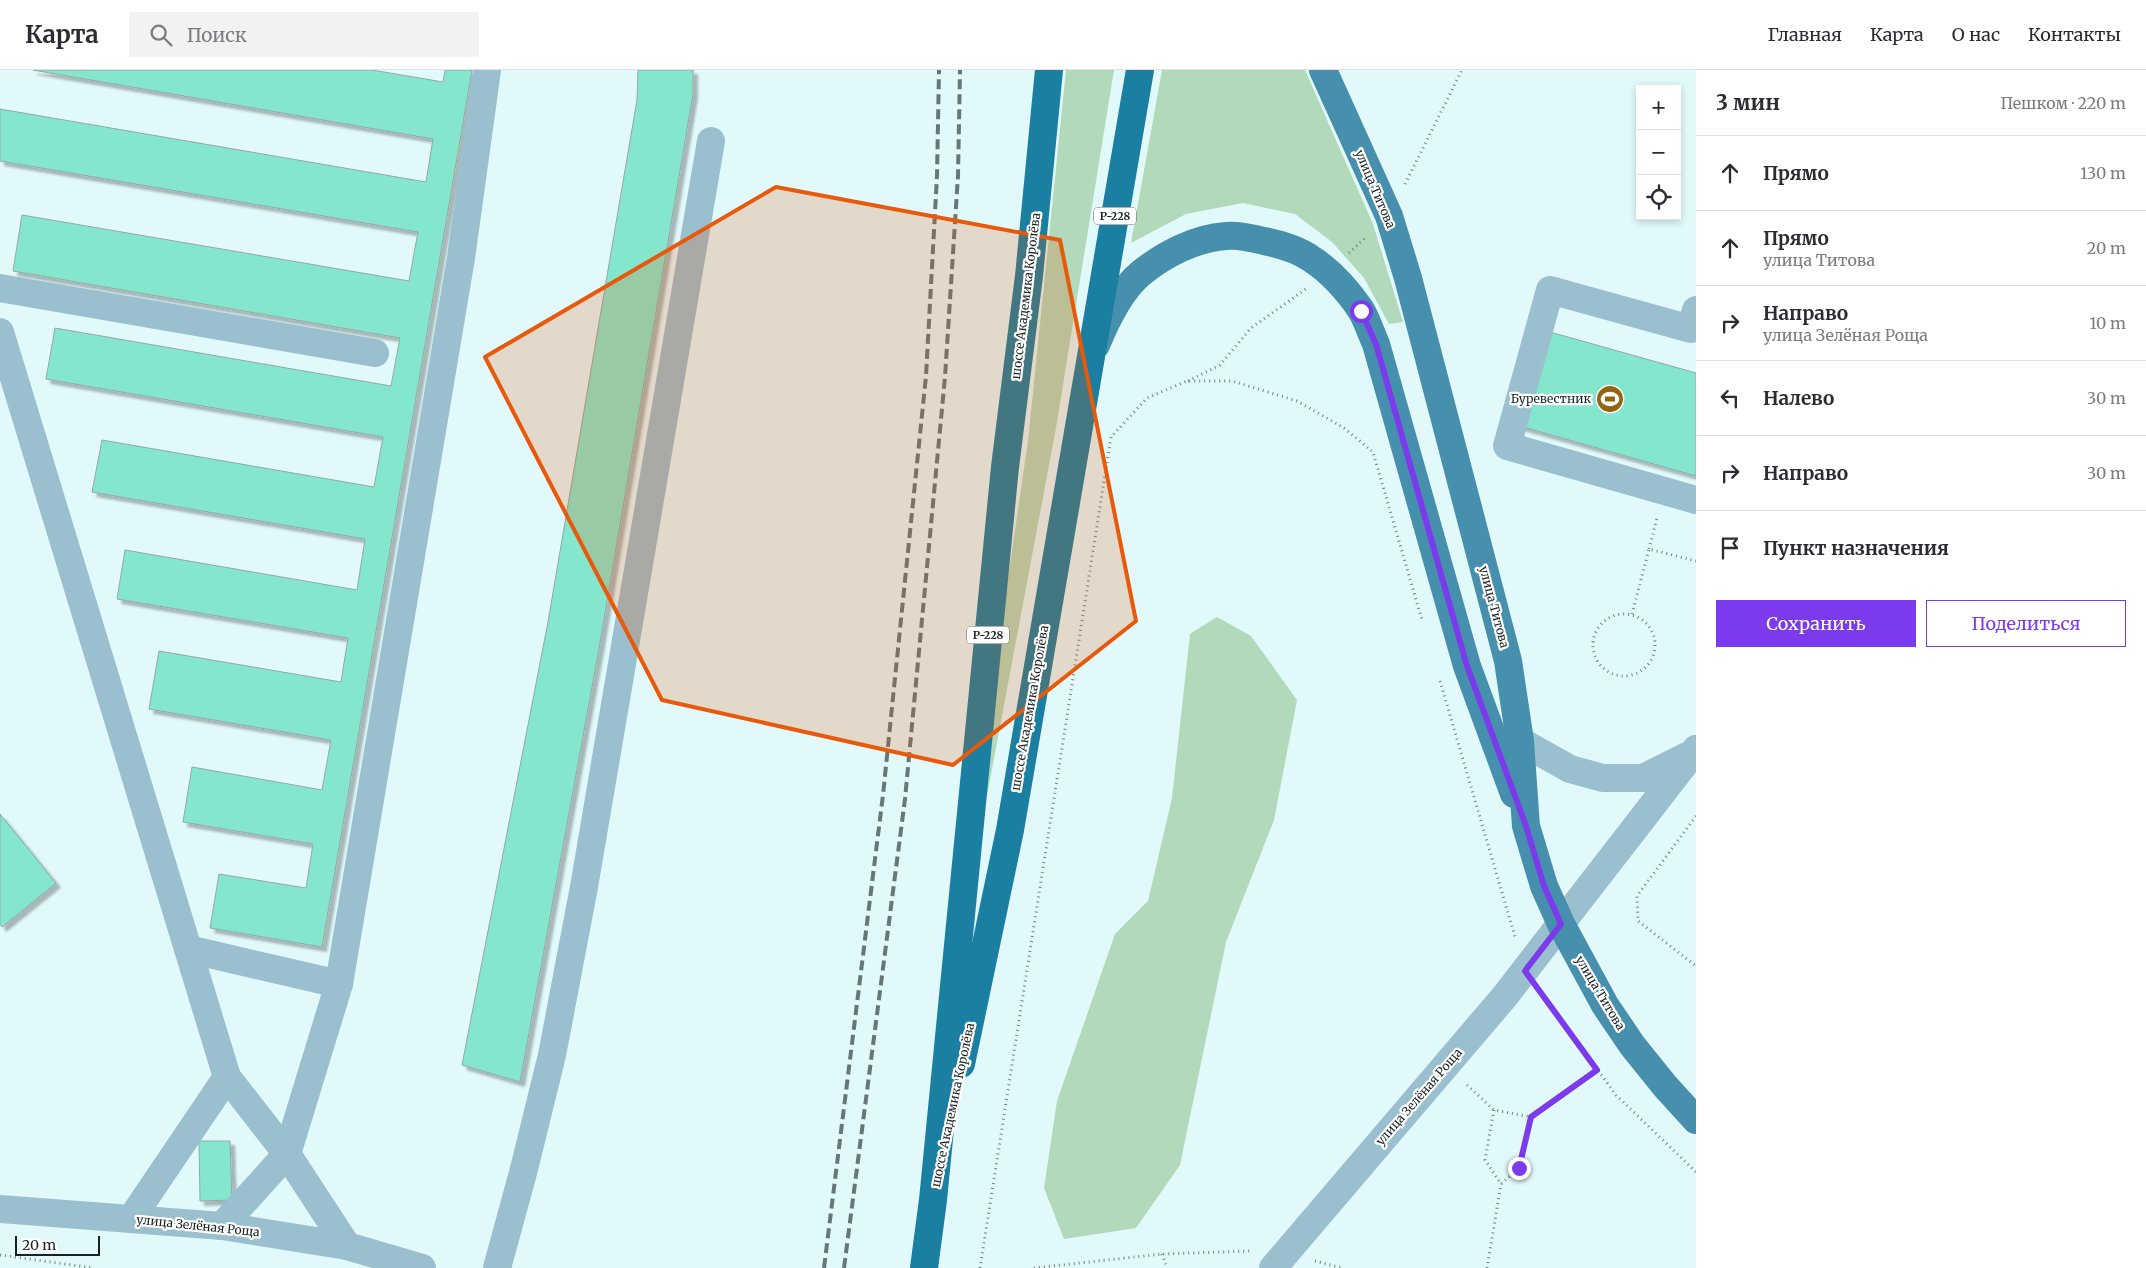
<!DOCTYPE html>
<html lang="ru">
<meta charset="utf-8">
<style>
body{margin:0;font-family:Merriweather,serif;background:#f2f2f3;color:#2b2b33}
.controls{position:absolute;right:15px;top:15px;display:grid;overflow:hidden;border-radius:0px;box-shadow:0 2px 8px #0003}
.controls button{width:45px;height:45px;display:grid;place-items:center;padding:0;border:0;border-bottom:1px solid #e1e1e2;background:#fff;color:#2b2b33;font:25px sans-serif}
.scale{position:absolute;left:15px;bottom:12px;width:85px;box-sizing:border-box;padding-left:5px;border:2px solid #192222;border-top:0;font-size:14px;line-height:18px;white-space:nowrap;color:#192222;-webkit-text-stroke:4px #fff;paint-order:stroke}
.stop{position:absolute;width:15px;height:15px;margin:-11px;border:4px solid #7c3aed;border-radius:50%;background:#fff}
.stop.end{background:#7c3aed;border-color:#fff;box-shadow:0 1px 5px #0008}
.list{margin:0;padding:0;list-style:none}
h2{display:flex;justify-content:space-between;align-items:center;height:65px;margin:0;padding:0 20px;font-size:21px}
h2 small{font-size:16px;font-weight:400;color:#7c7c81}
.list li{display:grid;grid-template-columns:32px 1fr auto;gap:15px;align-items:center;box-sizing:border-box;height:75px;padding:0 20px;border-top:1px solid #e1e1e2}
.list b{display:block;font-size:19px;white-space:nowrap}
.list p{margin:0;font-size:16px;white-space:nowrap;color:#7c7c81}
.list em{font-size:16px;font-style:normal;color:#7c7c81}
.actions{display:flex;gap:10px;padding:15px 20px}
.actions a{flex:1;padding:11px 0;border:1px solid #7c3aed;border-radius:0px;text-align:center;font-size:18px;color:#7c3aed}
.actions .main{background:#7c3aed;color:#fff}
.icon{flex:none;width:28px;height:28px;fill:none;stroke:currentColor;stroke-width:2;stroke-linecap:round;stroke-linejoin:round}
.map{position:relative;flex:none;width:1696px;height:1198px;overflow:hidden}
header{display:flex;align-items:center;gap:30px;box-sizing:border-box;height:70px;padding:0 25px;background:#fff;border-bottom:1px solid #e1e1e2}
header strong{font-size:24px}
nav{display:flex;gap:28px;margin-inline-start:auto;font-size:18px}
.search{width:350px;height:45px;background:#f2f2f3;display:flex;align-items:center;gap:12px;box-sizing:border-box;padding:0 18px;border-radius:0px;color:#7c7c81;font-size:19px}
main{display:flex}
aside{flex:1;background:#fff}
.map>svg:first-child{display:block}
.green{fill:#b2d9b9}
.building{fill:#85e6ce;stroke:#93a8a2;filter:url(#shadow)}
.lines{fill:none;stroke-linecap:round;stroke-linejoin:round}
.path{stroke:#748485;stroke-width:3;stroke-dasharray:1 4;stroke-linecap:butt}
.minor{stroke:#9abfce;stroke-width:28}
.major{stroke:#4790ad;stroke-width:28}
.highway{stroke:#1a7fa0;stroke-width:28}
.rail{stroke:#677677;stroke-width:4;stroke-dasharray:10 5;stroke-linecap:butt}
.route{stroke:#7c3aed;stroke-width:6}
.marked{fill:#e8590c;fill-opacity:0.2;stroke:#e8590c;stroke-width:4;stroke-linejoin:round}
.labels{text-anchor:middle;stroke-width:4.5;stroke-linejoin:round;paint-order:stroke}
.shield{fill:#fff;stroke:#5e6464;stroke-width:1}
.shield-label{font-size:11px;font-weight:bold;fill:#192222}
.street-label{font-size:12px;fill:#192222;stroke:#fff}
.poi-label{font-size:12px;fill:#192222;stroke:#fff;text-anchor:end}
</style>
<header>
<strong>Карта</strong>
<div class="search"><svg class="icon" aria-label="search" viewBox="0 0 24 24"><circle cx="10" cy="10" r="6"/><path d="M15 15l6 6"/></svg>Поиск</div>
<nav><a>Главная</a><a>Карта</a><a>О нас</a><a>Контакты</a></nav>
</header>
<main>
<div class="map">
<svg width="1696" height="1198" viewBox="0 0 1696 1198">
<defs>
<filter id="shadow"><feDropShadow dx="4.5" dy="4.5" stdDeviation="1" flood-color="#0004"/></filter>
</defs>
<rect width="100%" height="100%" fill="#e1f9fa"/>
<g class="green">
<polygon points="1066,0 1114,0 1056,358 986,731 976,728 1028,371"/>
<polygon points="1162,0 1305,0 1373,154 1403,252 1389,254 1364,208 1332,172 1295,144 1243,133 1186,144 1131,173"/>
<polygon points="1217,547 1251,566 1297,630 1274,750 1226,872 1180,1095 1136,1158 1064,1169 1044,1118 1057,1031 1115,864 1148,831 1172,728 1190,564"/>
</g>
<g class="building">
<polygon points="33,0 372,0 443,12 445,0 472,0 322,877 210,858 219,804 306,818 313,774 183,752 192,697 322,720 331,670 149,639 159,581 341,612 348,568 117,529 125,480 357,520 365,469 92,422 102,370 374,417 383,367 46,309 55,258 391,316 400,268 13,201 22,145 409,211 418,162 0,91 0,39 426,112 433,69"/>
<polygon points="638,0 693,0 693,24 600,573 520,1012 462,995 548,552 637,30"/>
<polygon points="1543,260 1696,303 1696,406 1516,355"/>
<polygon points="0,744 56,813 2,857 0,854"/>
<polygon points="199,1071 230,1071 232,1130 200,1131"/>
</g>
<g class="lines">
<g class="path">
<polyline points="1405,114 1462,0"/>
<polyline points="1349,183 1366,167"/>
<polyline points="1188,311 1220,295 1251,258 1306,219"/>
<polyline points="1649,479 1657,448"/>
<polyline points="1632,544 1649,479 1696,491"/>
<circle cx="1624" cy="575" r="31"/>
<polyline points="1440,611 1515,867"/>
<polyline points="1696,746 1637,826 1638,851 1696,896"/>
<polyline points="1542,924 1616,1025 1696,1102"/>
<polyline points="1467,1015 1494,1040 1531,1047 1597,1000"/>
<polyline points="1494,1040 1485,1090 1501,1114 1519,1098 1531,1047"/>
<polyline points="1162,1184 1167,1198"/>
<polyline points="0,1185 94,1198"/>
<polyline points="1315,1191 1342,1198"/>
<polyline points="980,1198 1111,367 1147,328 1187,311 1232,311 1297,331 1344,358 1373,382 1422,550"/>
<polyline points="1034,1198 1162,1184 1250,1181"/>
<polyline points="1487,1198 1501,1114"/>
</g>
<g class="minor">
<polyline points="0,218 375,283"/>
<polyline points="1696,240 1691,259 1550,220 1507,376 1696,430"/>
<polyline points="0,262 227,1007 131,1149"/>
<polyline points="1520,671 1570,699 1603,708 1643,708 1687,686"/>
<polyline points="188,879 339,914"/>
<polyline points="227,1007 287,1084 347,1176"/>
<polyline points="0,1139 222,1156 347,1176 422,1198"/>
<polyline points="222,1156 287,1084 339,914 461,188 487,0"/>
<polyline points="497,1198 524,1099 552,985 584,817 711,71"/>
<polyline points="1273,1198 1505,926 1696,679"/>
</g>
<g class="major">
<polyline points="1323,0 1389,146 1408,208 1508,591 1520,671 1526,756 1544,816 1561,854 1605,935 1632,975 1665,1016 1696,1050"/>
<path d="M1096,275c9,-22 25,-55 44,-71 23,-19 55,-36 86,-38 12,-1 26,2 38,5 15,3 33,8 46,17 19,12 38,33 51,52 6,10 10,23 15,34l91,322 47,128"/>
</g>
<g class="highway">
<polyline points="961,994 1010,760 1140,0"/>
<polyline points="924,1198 933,1130 1005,397 1029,206 1049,0"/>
</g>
<g class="rail">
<polyline points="824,1198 883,725 926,306 937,106 939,0"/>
<polyline points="844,1198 905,729 945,307 958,106 960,0"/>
</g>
</g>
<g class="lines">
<polyline class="route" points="1361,241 1376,274 1467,596 1526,756 1544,816 1561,854 1525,901 1597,1000 1531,1047 1519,1098"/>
</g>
<path class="marked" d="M776,117l284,53 76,381 -183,144 -291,-65 -177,-343z"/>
<defs>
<g id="stadium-disc" transform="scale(1.4375)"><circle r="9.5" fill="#936411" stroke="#fff"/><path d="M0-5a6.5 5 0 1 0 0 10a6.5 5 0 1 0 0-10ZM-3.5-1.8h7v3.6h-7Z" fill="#fff"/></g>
</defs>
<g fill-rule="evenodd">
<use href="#stadium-disc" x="1610" y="329"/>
</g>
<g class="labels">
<g class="shield">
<rect x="1094" y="137.5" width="42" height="17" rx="4"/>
<rect x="967" y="556.5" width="42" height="17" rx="4"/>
</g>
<g class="shield-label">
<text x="1115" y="150">Р-228</text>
<text x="988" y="569">Р-228</text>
</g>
<g class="street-label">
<text transform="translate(1375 119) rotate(67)" y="4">улица Титова</text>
<text transform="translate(1026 226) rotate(-83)" y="4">шоссе Академика Королёва</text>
<text transform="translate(1494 537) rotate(75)" y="4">улица Титова</text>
<text transform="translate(1030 638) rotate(-80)" y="4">шоссе Академика Королёва</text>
<text transform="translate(1600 923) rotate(59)" y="4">улица Титова</text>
<text transform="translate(1419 1027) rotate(-49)" y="4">улица Зелёная Роща</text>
<text transform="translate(953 1035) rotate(-78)" y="4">шоссе Академика Королёва</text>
<text transform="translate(198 1156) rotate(6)" y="4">улица Зелёная Роща</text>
</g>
<g class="poi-label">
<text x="1591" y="333">Буревестник</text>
</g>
</g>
</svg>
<div class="controls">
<button>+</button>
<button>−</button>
<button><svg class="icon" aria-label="locate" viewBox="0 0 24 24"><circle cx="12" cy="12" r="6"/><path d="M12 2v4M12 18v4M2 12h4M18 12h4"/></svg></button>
</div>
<div class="scale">20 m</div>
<div class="stop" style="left:1361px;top:241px"></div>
<div class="stop end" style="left:1519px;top:1098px"></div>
</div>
<aside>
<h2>3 мин<small>Пешком · 220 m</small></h2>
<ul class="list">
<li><svg class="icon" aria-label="ahead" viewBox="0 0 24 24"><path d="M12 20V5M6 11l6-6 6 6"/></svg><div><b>Прямо</b></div><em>130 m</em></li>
<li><svg class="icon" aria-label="ahead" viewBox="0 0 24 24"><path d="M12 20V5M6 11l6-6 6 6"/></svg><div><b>Прямо</b><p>улица Титова</p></div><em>20 m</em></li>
<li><svg class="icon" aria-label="right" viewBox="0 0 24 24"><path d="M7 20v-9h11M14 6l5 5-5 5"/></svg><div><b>Направо</b><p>улица Зелёная Роща</p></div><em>10 m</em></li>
<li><svg class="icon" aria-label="left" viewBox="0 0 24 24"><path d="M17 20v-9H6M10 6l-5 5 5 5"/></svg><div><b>Налево</b></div><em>30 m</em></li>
<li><svg class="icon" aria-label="right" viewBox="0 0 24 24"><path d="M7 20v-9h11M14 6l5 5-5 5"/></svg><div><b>Направо</b></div><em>30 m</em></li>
<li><svg class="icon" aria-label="arrive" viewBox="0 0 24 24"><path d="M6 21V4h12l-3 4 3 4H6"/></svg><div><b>Пункт назначения</b></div></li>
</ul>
<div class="actions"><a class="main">Сохранить</a><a>Поделиться</a></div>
</aside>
</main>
